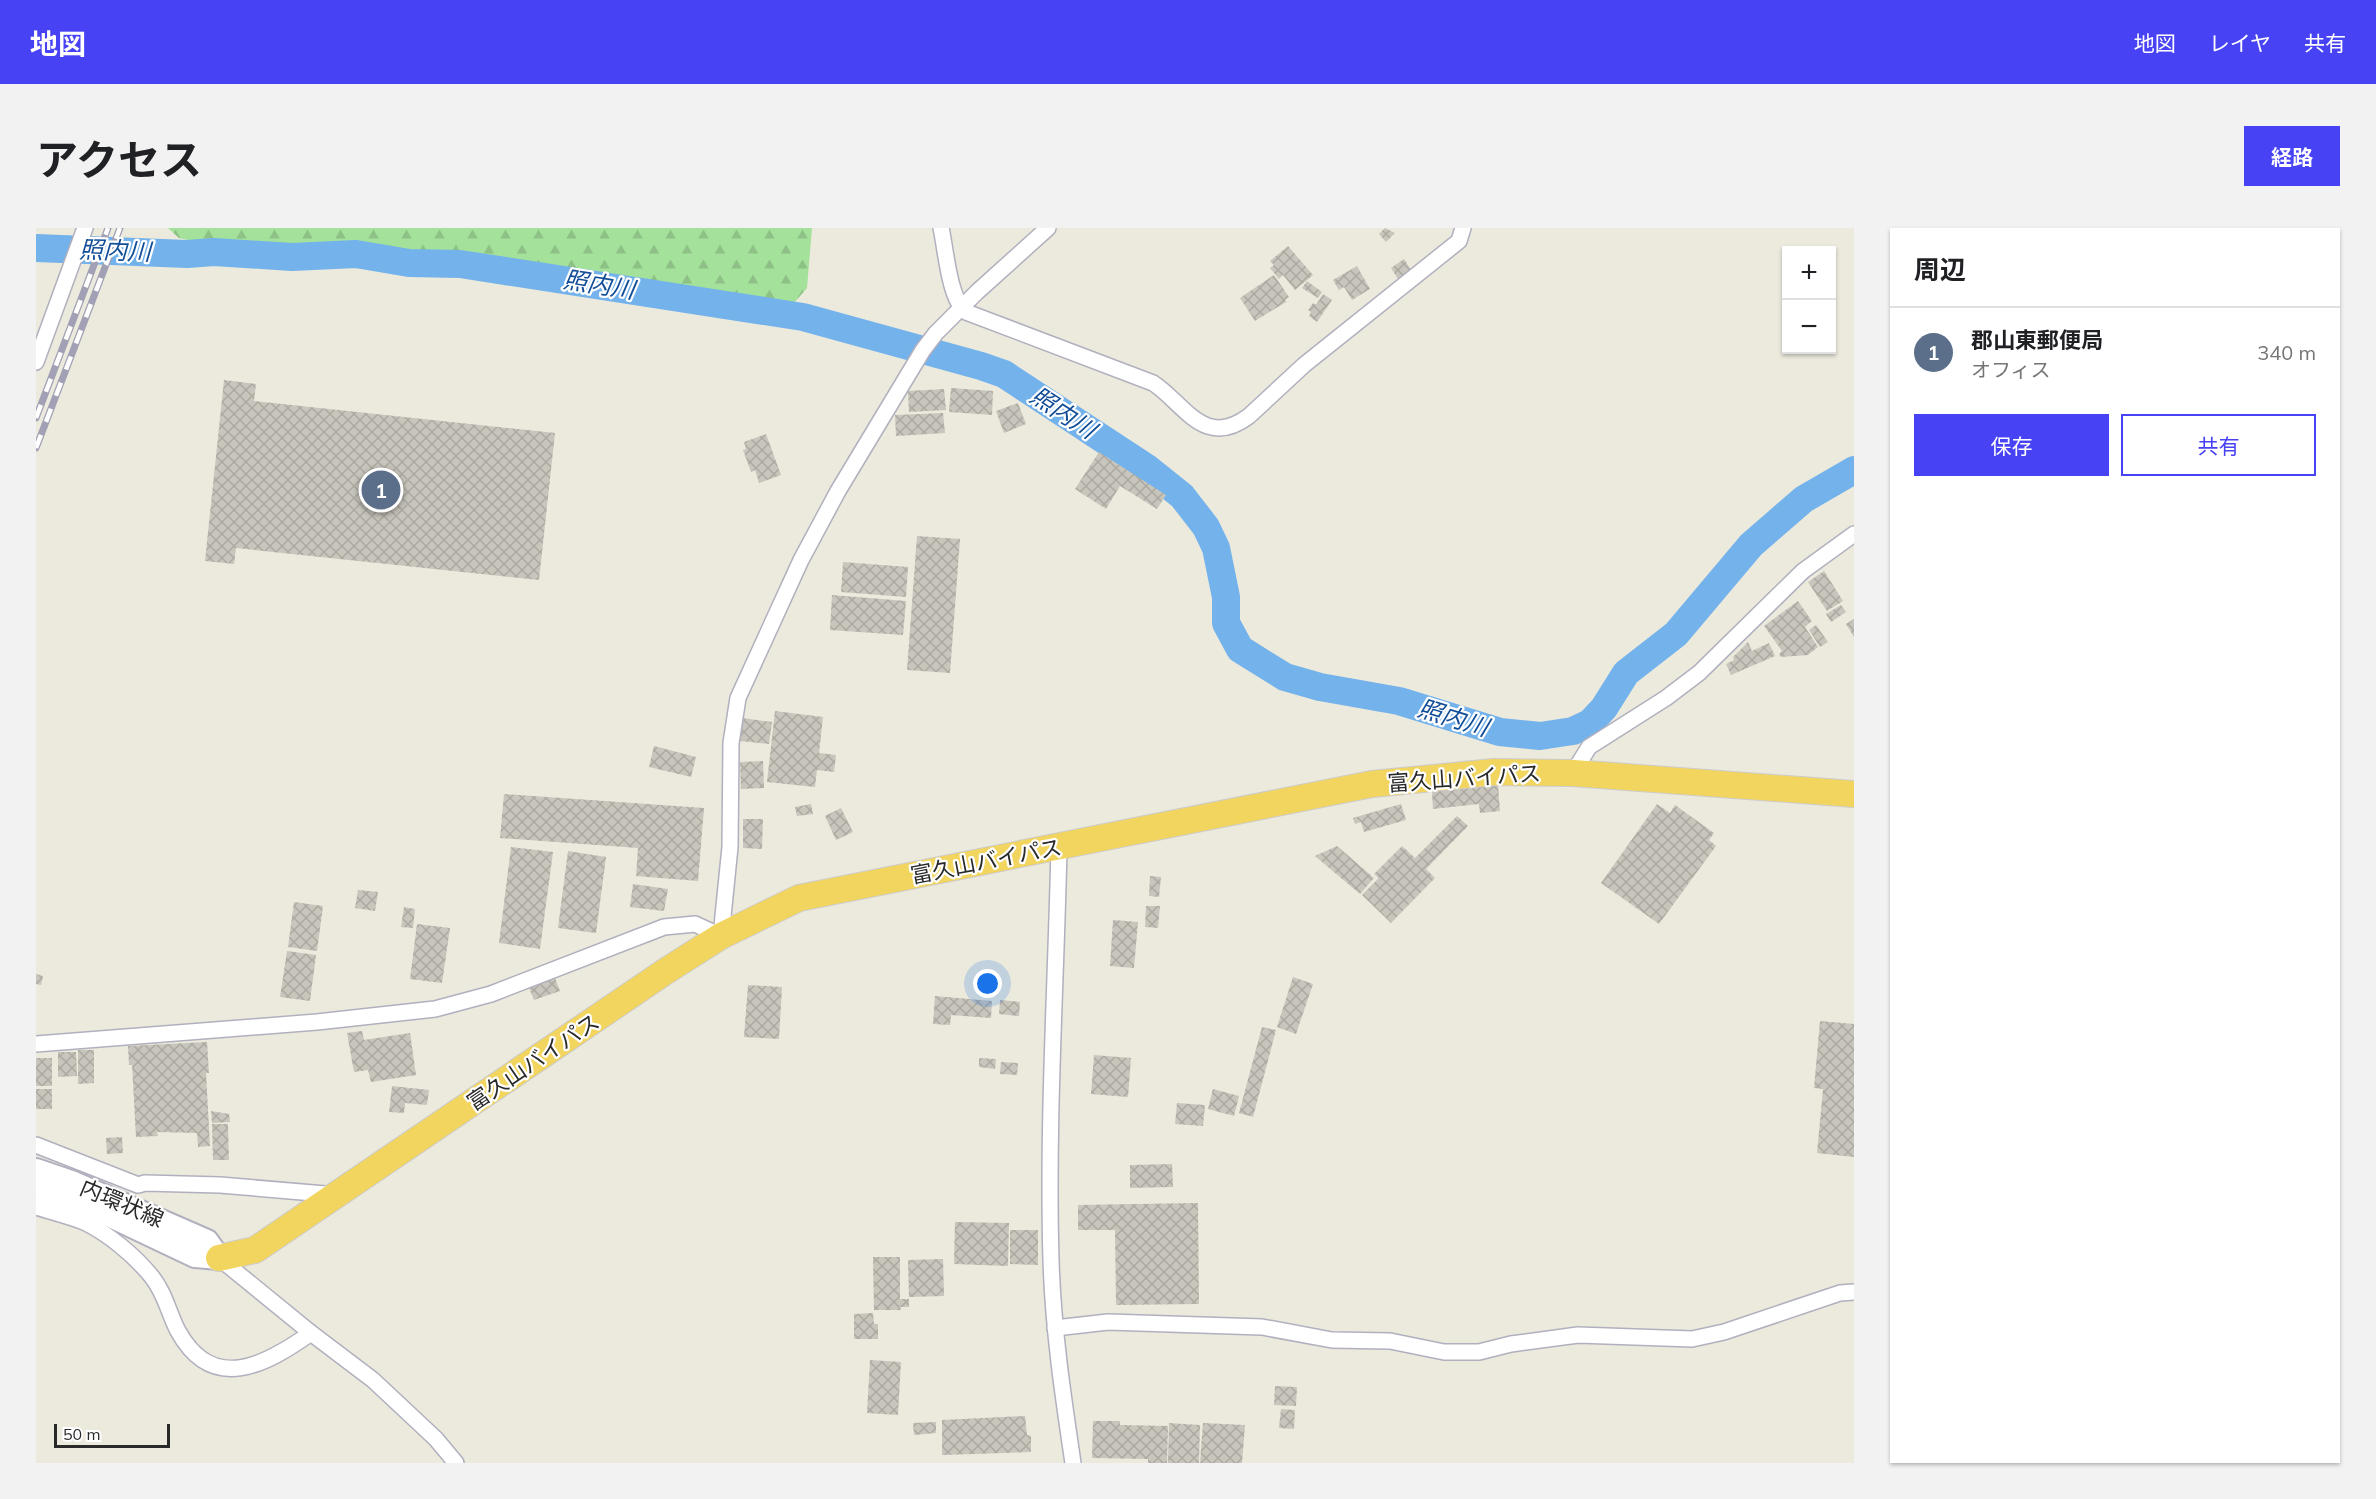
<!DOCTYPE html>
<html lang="ja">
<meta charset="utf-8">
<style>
body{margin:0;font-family:Mulish,"Noto Sans JP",sans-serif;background:#f2f2f2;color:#202124}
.controls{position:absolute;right:18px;top:18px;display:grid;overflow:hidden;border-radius:0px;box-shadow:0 2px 4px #0004}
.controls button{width:54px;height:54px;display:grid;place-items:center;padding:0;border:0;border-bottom:2px solid #e0e0e0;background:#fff;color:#202124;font:30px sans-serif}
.scale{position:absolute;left:18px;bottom:15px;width:116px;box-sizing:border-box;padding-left:6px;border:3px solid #2a2a2a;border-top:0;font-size:16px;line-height:21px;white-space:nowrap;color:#2a2a2a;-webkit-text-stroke:4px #fff;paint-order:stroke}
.you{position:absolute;left:952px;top:756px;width:21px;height:21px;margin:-15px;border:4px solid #fff;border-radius:50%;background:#1a73e8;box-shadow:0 0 0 9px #1a73e833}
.badge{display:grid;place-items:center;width:39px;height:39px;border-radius:50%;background:#4742f4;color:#fff;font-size:20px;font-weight:700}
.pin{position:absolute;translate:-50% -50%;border:3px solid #fff;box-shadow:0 2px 6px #0006}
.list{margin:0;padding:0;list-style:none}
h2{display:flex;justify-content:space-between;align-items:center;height:78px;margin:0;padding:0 24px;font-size:26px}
h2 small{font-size:20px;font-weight:400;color:#757577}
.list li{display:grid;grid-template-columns:39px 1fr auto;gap:18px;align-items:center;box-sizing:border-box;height:90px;padding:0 24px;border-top:2px solid #e0e0e0}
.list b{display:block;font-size:22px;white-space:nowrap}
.list p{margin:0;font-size:20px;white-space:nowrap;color:#757577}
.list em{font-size:20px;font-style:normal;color:#757577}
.actions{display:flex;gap:12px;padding:18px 24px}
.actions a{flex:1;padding:14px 0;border:2px solid #4742f4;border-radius:0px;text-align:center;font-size:21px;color:#4742f4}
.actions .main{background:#4742f4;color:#fff}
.map{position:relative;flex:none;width:1818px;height:1235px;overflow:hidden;border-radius:0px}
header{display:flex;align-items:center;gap:36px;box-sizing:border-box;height:84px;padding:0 30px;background:#4742f4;color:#fff}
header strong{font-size:28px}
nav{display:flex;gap:33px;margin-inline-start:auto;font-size:21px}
.intro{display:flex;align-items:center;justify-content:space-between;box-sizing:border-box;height:144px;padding:0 36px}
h1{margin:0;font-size:42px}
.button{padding:15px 27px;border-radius:0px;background:#4742f4;color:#fff;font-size:21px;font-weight:700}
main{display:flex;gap:36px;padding:0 36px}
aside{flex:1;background:#fff;border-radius:0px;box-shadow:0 2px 4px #0004}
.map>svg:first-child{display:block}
.forest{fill:url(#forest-firs)}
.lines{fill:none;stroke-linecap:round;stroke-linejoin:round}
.river{stroke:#73b2eb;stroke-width:28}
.building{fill:url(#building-cross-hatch)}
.minor-casing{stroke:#b1b0be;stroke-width:18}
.secondary-casing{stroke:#b1b0be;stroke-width:26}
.trunk-casing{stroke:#ccc;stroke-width:28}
.minor{stroke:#fff;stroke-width:15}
.secondary{stroke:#fff;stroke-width:22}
.trunk{stroke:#f2d55e;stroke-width:26}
.rail-casing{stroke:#a1a0b4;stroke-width:7}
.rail{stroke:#fff;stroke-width:4.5;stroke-dasharray:14;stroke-linecap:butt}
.labels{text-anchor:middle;stroke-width:4.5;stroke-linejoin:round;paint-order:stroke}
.street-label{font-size:22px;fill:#2a2a2a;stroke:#fff}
.water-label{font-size:24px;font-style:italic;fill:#124d97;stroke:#fff}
</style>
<header>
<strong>地図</strong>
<nav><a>地図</a><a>レイヤ</a><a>共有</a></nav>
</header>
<div class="intro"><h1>アクセス</h1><a class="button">経路</a></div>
<main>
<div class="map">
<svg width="1818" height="1235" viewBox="0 0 1818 1235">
<defs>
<pattern id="forest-firs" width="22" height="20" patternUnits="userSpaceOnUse" patternTransform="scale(1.5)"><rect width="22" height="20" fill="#a4e19b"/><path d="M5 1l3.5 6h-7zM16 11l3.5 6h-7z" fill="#8dc186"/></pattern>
<pattern id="building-cross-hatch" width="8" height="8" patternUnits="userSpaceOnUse" patternTransform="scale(1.5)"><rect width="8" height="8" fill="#c8c5bc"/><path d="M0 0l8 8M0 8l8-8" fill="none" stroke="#aca9a2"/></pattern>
</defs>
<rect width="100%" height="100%" fill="#ece9dd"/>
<polygon class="forest" points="132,0 776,0 771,60 751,83 637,58 432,26 344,23 216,27 143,10"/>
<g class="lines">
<polyline class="river" points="0,20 151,26 178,24 256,29 320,26 373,35 424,36 767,89 945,138 968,146 1111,240 1146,268 1170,299 1180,320 1190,369 1190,395 1204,421 1249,449 1284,459 1363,473 1464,504 1504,508 1537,503 1554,495 1568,480 1590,445 1640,406 1715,317 1768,271 1818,242"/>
</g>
<g class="building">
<polygon points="1349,0 1359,5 1350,14 1343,6"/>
<polygon points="1252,18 1277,47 1259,62 1247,47 1243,51 1234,40 1238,37 1234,33"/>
<polygon points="1368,31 1375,42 1362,51 1355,40"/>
<polygon points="1321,38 1334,61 1316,72 1308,59 1303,62 1297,52"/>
<polygon points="1238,47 1253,69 1249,72 1250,74 1219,93 1204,70"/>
<polygon points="1271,53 1286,64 1282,70 1266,60"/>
<polygon points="1287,66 1296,72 1281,94 1273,88 1275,84 1272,82 1277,75 1280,77"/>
<polygon points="188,152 220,156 218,173 519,205 503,352 200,320 198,336 169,333"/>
<polygon points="915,160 957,163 956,187 913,184"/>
<polygon points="908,161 910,182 873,184 872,163"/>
<polygon points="982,175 990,196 968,205 960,183"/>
<polygon points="907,185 909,205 860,208 859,187"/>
<polygon points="730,206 745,247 723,255 719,242 715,244 707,222 710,221 708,214"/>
<polygon points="1063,224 1130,267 1121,281 1084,258 1070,281 1039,261"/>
<polygon points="881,308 924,311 914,445 871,442"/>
<polygon points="807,334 872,339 870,369 805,364"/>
<polygon points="1788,343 1807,373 1791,383 1772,354"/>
<polygon points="796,367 870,373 867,407 794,402"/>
<polygon points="1762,373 1776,393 1769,399 1782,419 1772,427 1745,429 1743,426 1746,423 1728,398"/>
<polygon points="1805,377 1810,384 1795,394 1790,386"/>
<polygon points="1818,391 1818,409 1810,396"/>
<polygon points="1780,397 1792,414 1784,419 1773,402"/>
<polygon points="1712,414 1716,423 1733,415 1739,428 1695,447 1690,436 1698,432 1697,429"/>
<polygon points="739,483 787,489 783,525 800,527 798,544 781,542 779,559 731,554"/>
<polygon points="706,490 736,494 733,516 704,513"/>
<polygon points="618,518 660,529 655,549 613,539"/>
<polygon points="727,533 728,560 705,561 704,534"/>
<polygon points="1462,557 1464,583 1444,585 1443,576 1397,581 1396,563"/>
<polygon points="468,566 668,580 662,653 600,648 602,620 464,610"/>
<polygon points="775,576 777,586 761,588 759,579"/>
<polygon points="1365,576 1370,592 1328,604 1325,594 1319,596 1317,590"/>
<polygon points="1621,576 1634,585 1639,577 1678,605 1673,612 1680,618 1623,696 1565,655"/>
<polygon points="805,580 817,604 800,612 789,588"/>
<polygon points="1421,588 1432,598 1390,641 1399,650 1355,695 1326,667 1343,650 1338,646 1366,618 1379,630"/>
<polygon points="707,591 727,591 726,621 707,620"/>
<polygon points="1301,618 1338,650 1324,666 1279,628"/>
<polygon points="475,619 517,624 504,721 463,715"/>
<polygon points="532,623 570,629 560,705 522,700"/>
<polygon points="1114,648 1125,649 1123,669 1113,668"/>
<polygon points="597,656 632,661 628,683 594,679"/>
<polygon points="322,662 342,664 339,683 319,680"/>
<polygon points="258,674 287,678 281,723 252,719"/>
<polygon points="1110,678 1124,678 1122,700 1109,699"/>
<polygon points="368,679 379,681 377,700 365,699"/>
<polygon points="1077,692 1102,694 1098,740 1074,738"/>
<polygon points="381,696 414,700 406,755 374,751"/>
<polygon points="251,723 280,727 274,773 244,769"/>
<polygon points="0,746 7,748 5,757 0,756"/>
<polygon points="1257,749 1277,756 1260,806 1241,799"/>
<polygon points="519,750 524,763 498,772 493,760"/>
<polygon points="712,757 746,759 743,811 708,809"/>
<polygon points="899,768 956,773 955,790 915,787 914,797 897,796"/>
<polygon points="964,772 984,774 983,788 963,786"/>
<polygon points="1784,793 1818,796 1818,929 1781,925 1787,861 1778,860"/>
<polygon points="1226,799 1240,802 1217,889 1203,885"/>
<polygon points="326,803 328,812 374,805 380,847 335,854 332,842 318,844 311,805"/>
<polygon points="171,814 173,845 170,845 174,918 162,919 161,905 121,904 122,908 100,909 96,837 93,837 92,818"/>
<polygon points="42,822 58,822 58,855 42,856"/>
<polygon points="22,824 40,824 41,848 22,849"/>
<polygon points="1058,827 1095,830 1092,869 1055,866"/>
<rect x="0" y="830" width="16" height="28"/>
<polygon points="943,830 960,831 959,841 943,839"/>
<polygon points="965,834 982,835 981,847 964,846"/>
<polygon points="356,858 393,862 391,877 369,875 368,885 353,884"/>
<rect x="0" y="861" width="16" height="20"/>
<polygon points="1177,861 1203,868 1198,888 1172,881"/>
<polygon points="1141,875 1169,877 1167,898 1139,896"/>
<polygon points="175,883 193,886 194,894 176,895"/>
<polygon points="176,896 192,896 193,932 177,932"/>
<polygon points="86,909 87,925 71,926 70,910"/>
<polygon points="1136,936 1137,959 1094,960 1094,937"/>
<polygon points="1162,975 1163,1076 1080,1077 1079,1002 1042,1002 1042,977"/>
<polygon points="919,994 973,995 972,1038 918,1036"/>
<polygon points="974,1002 1002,1002 1002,1037 974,1036"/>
<polygon points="837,1029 864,1029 864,1071 873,1071 873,1079 864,1079 865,1082 838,1082"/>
<polygon points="907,1031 908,1068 873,1069 872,1032"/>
<polygon points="837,1085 838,1096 842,1096 842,1111 818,1111 818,1086"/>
<polygon points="834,1132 865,1134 862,1187 831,1185"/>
<polygon points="1239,1158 1261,1159 1260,1178 1238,1177"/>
<polygon points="1245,1181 1259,1182 1258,1201 1243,1200"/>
<polygon points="989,1188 991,1207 995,1208 995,1224 906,1227 906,1192"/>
<polygon points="1057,1193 1084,1193 1084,1197 1132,1198 1131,1235 1112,1235 1112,1231 1056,1230"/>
<polygon points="900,1194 900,1205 878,1207 877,1195"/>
<polygon points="1133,1195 1164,1197 1163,1235 1132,1235"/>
<polygon points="1167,1195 1209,1197 1206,1235 1164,1235"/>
</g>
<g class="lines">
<g class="minor-casing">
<g id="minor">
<path d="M905,0c5,22 8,71 25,84l187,71c31,20 51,67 96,33l55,-51 155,-124 4,-13"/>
<polyline points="0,134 49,0"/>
<polyline points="1537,545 1553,519 1630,470 1663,445 1767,343 1818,306"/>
<path d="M1023,619c-3,138 -12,276 -8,413 2,69 12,136 22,203"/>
<polyline points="0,816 281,794 399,781 455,766 628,699 659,696 685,708 694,619 695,515 702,470 765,332 802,263 887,122 900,105 941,64 1012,0"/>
<polyline points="0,917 102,957 109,955 184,957 301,967"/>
<path d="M0,979c16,5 33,9 48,15 25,12 51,34 68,55 13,16 17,37 26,54 35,64 89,33 133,2l62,47 63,59 20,24"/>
<polyline points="183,1030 275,1105"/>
<polyline points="1019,1100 1072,1094 1226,1099 1296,1112 1354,1113 1408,1124 1443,1124 1475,1116 1542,1107 1656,1111 1688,1104 1804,1065 1818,1064"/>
</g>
</g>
<g class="secondary-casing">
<g id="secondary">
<polyline points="0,942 38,955 171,1013 183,1030"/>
<polyline points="0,960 60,981 159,1028 183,1030"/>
</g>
</g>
<g class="trunk-casing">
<polyline id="trunk" points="183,1030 219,1022 630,743 685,708 763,670 1336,556 1458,544 1537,545 1818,566"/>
</g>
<use href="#minor" class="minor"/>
<use href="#secondary" class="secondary"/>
<use href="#trunk" class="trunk"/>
<g class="rail-casing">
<g id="rail">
<polyline points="0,190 72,0"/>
<polyline points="0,220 84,0"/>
</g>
</g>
<use href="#rail" class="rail"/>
</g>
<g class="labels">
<g class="street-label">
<text transform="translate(1428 550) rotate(-4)" y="8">富久山バイパス</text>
<text transform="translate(950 633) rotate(-11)" y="8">富久山バイパス</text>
<text transform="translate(497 834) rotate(-34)" y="8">富久山バイパス</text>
<text transform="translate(86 975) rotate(23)" y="8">内環状線</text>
</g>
<g class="water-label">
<text transform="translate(79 23) rotate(2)" y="8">照内川</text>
<text transform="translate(563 57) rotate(9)" y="8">照内川</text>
<text transform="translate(1027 185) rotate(33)" y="8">照内川</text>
<text transform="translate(1417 490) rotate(17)" y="8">照内川</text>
</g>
</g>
</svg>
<div class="controls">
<button>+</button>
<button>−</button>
</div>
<div class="scale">50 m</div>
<div class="you"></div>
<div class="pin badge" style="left:345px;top:262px;background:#5c6f8a">1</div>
</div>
<aside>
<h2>周辺<small></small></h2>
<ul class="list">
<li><span class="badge" style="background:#5c6f8a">1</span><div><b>郡山東郵便局</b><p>オフィス</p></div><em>340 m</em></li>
</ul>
<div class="actions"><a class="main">保存</a><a>共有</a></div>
</aside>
</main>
